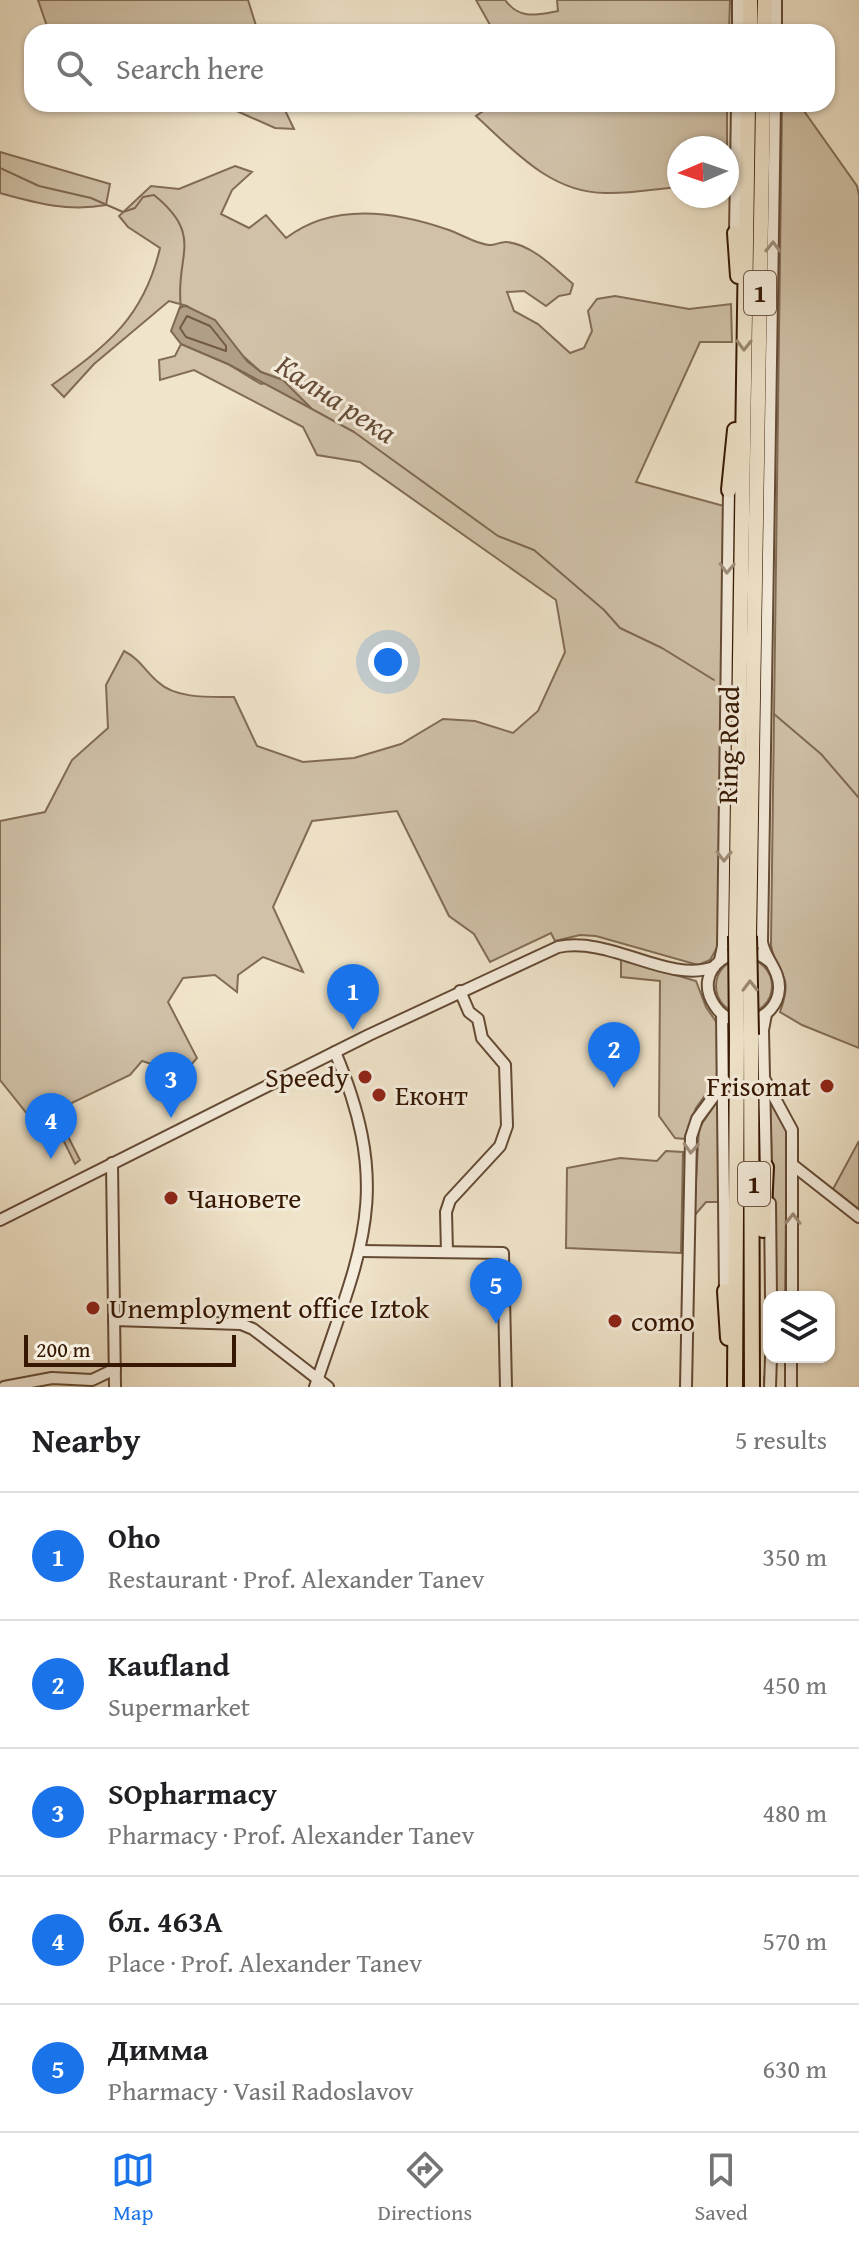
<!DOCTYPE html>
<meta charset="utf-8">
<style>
body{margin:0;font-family:"Gentium Book Plus",serif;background:#f2f2f2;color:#202124}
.controls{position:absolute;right:24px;bottom:24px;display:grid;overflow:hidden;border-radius:16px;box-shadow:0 2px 6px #0004}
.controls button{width:72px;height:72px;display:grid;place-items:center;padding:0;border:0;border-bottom:2px solid #e0e0e0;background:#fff;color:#202124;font:40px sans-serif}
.compass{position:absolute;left:667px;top:136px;width:72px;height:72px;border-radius:50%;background:#fff;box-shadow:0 2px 6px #0004;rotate:268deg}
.scale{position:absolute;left:24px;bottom:20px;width:212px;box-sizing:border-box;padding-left:8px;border:4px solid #351702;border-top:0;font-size:22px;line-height:28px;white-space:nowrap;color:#351702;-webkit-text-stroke:6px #f5eddd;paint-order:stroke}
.you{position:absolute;left:388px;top:662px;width:28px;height:28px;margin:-20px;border:6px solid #fff;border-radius:50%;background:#1a73e8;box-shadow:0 0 0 12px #1a73e833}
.badge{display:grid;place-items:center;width:52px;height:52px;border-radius:50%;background:#1a73e8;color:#fff;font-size:26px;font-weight:700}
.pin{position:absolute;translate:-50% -66px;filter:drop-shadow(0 2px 4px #0008)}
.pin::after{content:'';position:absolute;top:42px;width:28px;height:24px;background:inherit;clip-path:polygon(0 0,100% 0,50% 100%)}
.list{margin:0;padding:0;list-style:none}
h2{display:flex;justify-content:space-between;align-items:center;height:104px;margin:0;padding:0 32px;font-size:34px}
h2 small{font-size:26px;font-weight:400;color:#757577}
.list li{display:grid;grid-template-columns:52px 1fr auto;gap:24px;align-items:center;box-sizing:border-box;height:128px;padding:0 32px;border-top:2px solid #e0e0e0}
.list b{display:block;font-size:30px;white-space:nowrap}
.list p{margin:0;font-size:26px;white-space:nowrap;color:#757577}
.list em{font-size:26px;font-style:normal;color:#757577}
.icon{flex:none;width:44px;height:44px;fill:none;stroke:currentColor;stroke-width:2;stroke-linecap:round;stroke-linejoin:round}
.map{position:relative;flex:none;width:859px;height:1387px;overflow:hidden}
.search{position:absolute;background:#fff;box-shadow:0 2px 6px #0004;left:24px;right:24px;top:24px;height:88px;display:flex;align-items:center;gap:20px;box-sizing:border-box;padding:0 28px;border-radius:24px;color:#757577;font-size:30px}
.sheet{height:744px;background:#fff}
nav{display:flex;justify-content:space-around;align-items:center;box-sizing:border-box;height:112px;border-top:2px solid #e0e0e0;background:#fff;font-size:22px;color:#757577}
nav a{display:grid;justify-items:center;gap:4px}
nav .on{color:#1a73e8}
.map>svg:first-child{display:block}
.green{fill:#d0c1a8;stroke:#826c55;stroke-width:2}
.water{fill:#b09e86;stroke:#7f6851;stroke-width:2}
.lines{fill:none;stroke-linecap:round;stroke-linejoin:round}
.shore{stroke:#725a44;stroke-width:2}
.stream{stroke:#7f6851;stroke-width:2}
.minor-casing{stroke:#644a34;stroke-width:14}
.highway-casing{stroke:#351702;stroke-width:18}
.minor{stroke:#f5eddd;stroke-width:10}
.highway{stroke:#f0e4ca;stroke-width:14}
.highway-bridge-casing{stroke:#351702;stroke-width:18;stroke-linecap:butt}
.highway-bridge{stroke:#f0e4ca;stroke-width:14}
.oneway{stroke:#9f8d7a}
.oneway2{stroke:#9c8870}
.poi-dot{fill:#8f2418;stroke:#f5eddd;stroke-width:3}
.labels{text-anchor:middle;stroke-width:6;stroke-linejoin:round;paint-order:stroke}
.shield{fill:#f5eddd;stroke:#6f5744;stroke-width:2}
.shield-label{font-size:26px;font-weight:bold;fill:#351702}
.street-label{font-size:28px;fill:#351702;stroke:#f5eddd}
.poi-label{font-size:28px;fill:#351702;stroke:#f5eddd;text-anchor:start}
.water-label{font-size:30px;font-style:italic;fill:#664d37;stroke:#f5eddd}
</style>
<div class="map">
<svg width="859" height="1387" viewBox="0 0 859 1387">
<rect width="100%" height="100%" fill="#f0e4ca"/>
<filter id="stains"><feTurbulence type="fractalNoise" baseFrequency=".0025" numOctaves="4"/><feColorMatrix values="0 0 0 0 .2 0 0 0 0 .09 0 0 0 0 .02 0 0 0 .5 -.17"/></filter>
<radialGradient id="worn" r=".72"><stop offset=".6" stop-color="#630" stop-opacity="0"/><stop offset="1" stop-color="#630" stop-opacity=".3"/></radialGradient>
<g class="green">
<polygon points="38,0 248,0 258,32 49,32"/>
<path d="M476,0h29c15,20 31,15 53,11l-1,-11h173l-1,32h-235z"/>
<polygon points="221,104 282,104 294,129 275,128"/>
<path d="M494,104h233v44h-48v39c-24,2 -50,7 -74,6 -54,0 -92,-43 -129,-77z"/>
<path d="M782,104h17l58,82 2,9v853l-57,-23 -22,-13c15,-42 -4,-34 -9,-67z"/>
<path d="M0,152l110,32 -4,21c-38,7 -70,-2 -106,-12z"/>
<path d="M235,166l17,6 -20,18 -11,24 28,14 17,-13 20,23c47,-36 109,-27 163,-8 12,4 27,14 40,15 5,1 12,-4 18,-3 26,3 47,26 66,42l-3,10 -11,2 -13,10 -22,-15 -17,1 7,19 24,13 32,29 14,-5 8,-17 -4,-20 9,-12 18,-3 74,13 42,-5 1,38h-32l-64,140 88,24 -6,440 -8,14 -12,5 -102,-29 -16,-1 -25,6 -4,-8 -61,29 -16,-28 -25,-18 -52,-105 -85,10 -39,86 30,65 -40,-15 -25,18 -1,17 -22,-17 -32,3 -15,24 29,56 -14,16 -41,-13 -12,14 -75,36 25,49 -5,4 -20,-41 -15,7 -40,-50v-259l45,-9 27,-52 36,-32 -2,-43 18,-34c16,8 21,20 34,31 18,17 52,15 76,15l23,49 46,16 51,-4 47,-14 42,-25 32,2 38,12 25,-22 27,-59 -9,-52 -196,-138 -43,-7 -14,-28 -109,-57 -34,10 -1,-20 16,-4 6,-12 47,20 33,20 22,-4 -22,-8 -74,-66 -18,-5 -75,63 -30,33 -12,-12c56,-40 92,-68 108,-137l-32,-21 -9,-11 32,-30 28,3z"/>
<circle cx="744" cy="986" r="28"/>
<polygon points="621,959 696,981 706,1007 717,1023 719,1076 696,1108 684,1139 675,1138 659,1116 660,981 621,977"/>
<polygon points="718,1100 718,1202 706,1202 694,1216 699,1128"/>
<polygon points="770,1102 782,1119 787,1133 785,1297 776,1297"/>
<polygon points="859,1141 859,1213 832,1191"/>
<polygon points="666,1151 683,1152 681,1253 566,1248 567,1168 620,1158 657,1161"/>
</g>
<polygon class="water" points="186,306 215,320 247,361 261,372 283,380 312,409 228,364 181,344 171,331 180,307"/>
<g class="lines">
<polygon class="shore" points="187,316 210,326 226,346 226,351 186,337 180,328"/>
<g class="stream">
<path d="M0,168l39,18 52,12 32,14 12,-4 8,-11 11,-2c52,42 20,61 27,113"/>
<polyline points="312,409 354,432 498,536 534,550 604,610 620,628 662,648 714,680"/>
<polyline points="774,714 821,754 859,798"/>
<polyline points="764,1387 764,1377"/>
</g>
<g class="minor-casing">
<g id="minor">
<polyline points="738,32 738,0"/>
<polyline points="776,32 776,0"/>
<polyline points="735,233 737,104"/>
<polyline points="720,960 723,946 729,490"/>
<path d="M770,962c-31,-27 -81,7 -55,44 18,28 62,15 64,-17 1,-19 -14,-30 -17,-47l13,-838"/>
<polyline points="722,1014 725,1291"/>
<polyline points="765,1080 792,1130 792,1297"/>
<polyline points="112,1163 115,1387"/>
<polyline points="794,1166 859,1217"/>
<polyline points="766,1171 763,1030 766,1014"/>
<polyline points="770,1203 771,1297"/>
<path d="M0,1220l369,-185 189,-88c53,-11 110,37 156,20"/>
<polyline points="361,1251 503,1253 506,1387"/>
<polyline points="447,1252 446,1212 450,1200 500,1146 507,1126 505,1065 482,1038 478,1019 469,1012 460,991"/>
<polyline points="114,1320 241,1324 253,1329 328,1387"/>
<polyline points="4,1387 52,1378 92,1380 115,1369"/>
<path d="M315,1387c45,-136 80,-193 20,-335"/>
<polyline points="686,1387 691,1137 697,1119 725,1081"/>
<polyline points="770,1387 771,1357"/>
<polyline points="791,1387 791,1357"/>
</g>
</g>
<g class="highway-casing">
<g id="highway">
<polyline points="750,32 750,0"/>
<polyline points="764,32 765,0"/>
<polyline points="735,233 738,276"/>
<polyline points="729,490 735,430"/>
<polyline points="736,936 748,104"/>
<polyline points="749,936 763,104"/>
<polyline points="751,1035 752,1387"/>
<polyline points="763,1230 766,1167"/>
<polyline points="725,1291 728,1338"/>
<polyline points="735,1387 737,1036"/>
</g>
</g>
<use href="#minor" class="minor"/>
<use href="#highway" class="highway"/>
<g class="highway-bridge-casing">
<g id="highway-bridge">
<polyline points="736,936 737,1036"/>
<polyline points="749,936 751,1035"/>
</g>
</g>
<use href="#highway-bridge" class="highway-bridge"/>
</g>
<defs><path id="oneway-chevron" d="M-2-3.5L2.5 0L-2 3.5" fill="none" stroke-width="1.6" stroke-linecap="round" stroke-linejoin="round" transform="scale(2)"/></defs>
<g class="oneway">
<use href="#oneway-chevron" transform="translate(773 247) rotate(-89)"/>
<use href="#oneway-chevron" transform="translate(727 568) rotate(92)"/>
<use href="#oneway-chevron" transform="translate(724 856) rotate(91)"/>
<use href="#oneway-chevron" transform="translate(691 1148) rotate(93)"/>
<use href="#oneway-chevron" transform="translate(793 1219) rotate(-89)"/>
</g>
<g class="oneway2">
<use href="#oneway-chevron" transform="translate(744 345) rotate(91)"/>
<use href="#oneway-chevron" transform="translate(750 986) rotate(-91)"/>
</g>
<g class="poi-dot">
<circle cx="365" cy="1077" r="8"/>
<circle cx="827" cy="1086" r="8"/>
<circle cx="379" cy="1095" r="8"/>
<circle cx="171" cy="1198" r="8"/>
<circle cx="93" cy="1308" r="8"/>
<circle cx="615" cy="1321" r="8"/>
</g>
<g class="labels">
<g class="shield">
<rect x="744" y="271" width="32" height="44" rx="6"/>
<rect x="738" y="1162" width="32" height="44" rx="6"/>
</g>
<g class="shield-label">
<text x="760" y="302">1</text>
<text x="754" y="1193">1</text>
</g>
<g class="street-label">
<text transform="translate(728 745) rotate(-89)" y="10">Ring Road</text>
</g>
<g class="poi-label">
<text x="349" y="1087" text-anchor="end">Speedy</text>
<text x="811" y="1096" text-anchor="end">Frisomat</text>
<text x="395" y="1105">Еконт</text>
<text x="187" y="1208">Чановете</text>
<text x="109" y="1318">Unemployment office Iztok</text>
<text x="631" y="1331">como</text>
</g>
<g class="water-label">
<text transform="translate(336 399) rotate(33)" y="10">Кална река</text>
</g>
</g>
<rect width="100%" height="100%" filter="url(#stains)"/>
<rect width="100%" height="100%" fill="url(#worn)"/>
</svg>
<div class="controls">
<button><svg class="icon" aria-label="layers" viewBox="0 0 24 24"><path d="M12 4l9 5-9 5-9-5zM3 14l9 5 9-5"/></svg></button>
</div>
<svg class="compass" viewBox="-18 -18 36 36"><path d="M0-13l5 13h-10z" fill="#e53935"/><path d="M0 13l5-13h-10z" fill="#757577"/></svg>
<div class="scale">200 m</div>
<div class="you"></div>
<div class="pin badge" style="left:353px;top:1030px">1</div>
<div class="pin badge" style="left:614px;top:1088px">2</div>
<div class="pin badge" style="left:171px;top:1118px">3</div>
<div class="pin badge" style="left:51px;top:1159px">4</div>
<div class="pin badge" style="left:496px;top:1324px">5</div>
<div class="search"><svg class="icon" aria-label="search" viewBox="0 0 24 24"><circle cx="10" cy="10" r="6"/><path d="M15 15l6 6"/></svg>Search here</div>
</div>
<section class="sheet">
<h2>Nearby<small>5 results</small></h2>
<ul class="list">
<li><span class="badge">1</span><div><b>Oho</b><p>Restaurant · Prof. Alexander Tanev</p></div><em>350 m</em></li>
<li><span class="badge">2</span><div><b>Kaufland</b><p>Supermarket</p></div><em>450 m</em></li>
<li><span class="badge">3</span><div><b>SOpharmacy</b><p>Pharmacy · Prof. Alexander Tanev</p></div><em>480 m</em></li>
<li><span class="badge">4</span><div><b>бл. 463А</b><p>Place · Prof. Alexander Tanev</p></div><em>570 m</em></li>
<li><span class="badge">5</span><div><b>Димма</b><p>Pharmacy · Vasil Radoslavov</p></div><em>630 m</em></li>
</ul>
</section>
<nav>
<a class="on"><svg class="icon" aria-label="map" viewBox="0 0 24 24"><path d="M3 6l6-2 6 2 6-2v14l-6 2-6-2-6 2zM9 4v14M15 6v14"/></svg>Map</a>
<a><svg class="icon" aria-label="directions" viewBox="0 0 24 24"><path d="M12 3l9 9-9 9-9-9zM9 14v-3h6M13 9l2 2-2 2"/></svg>Directions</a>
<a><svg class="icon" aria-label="saved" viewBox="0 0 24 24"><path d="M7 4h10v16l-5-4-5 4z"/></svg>Saved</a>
</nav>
